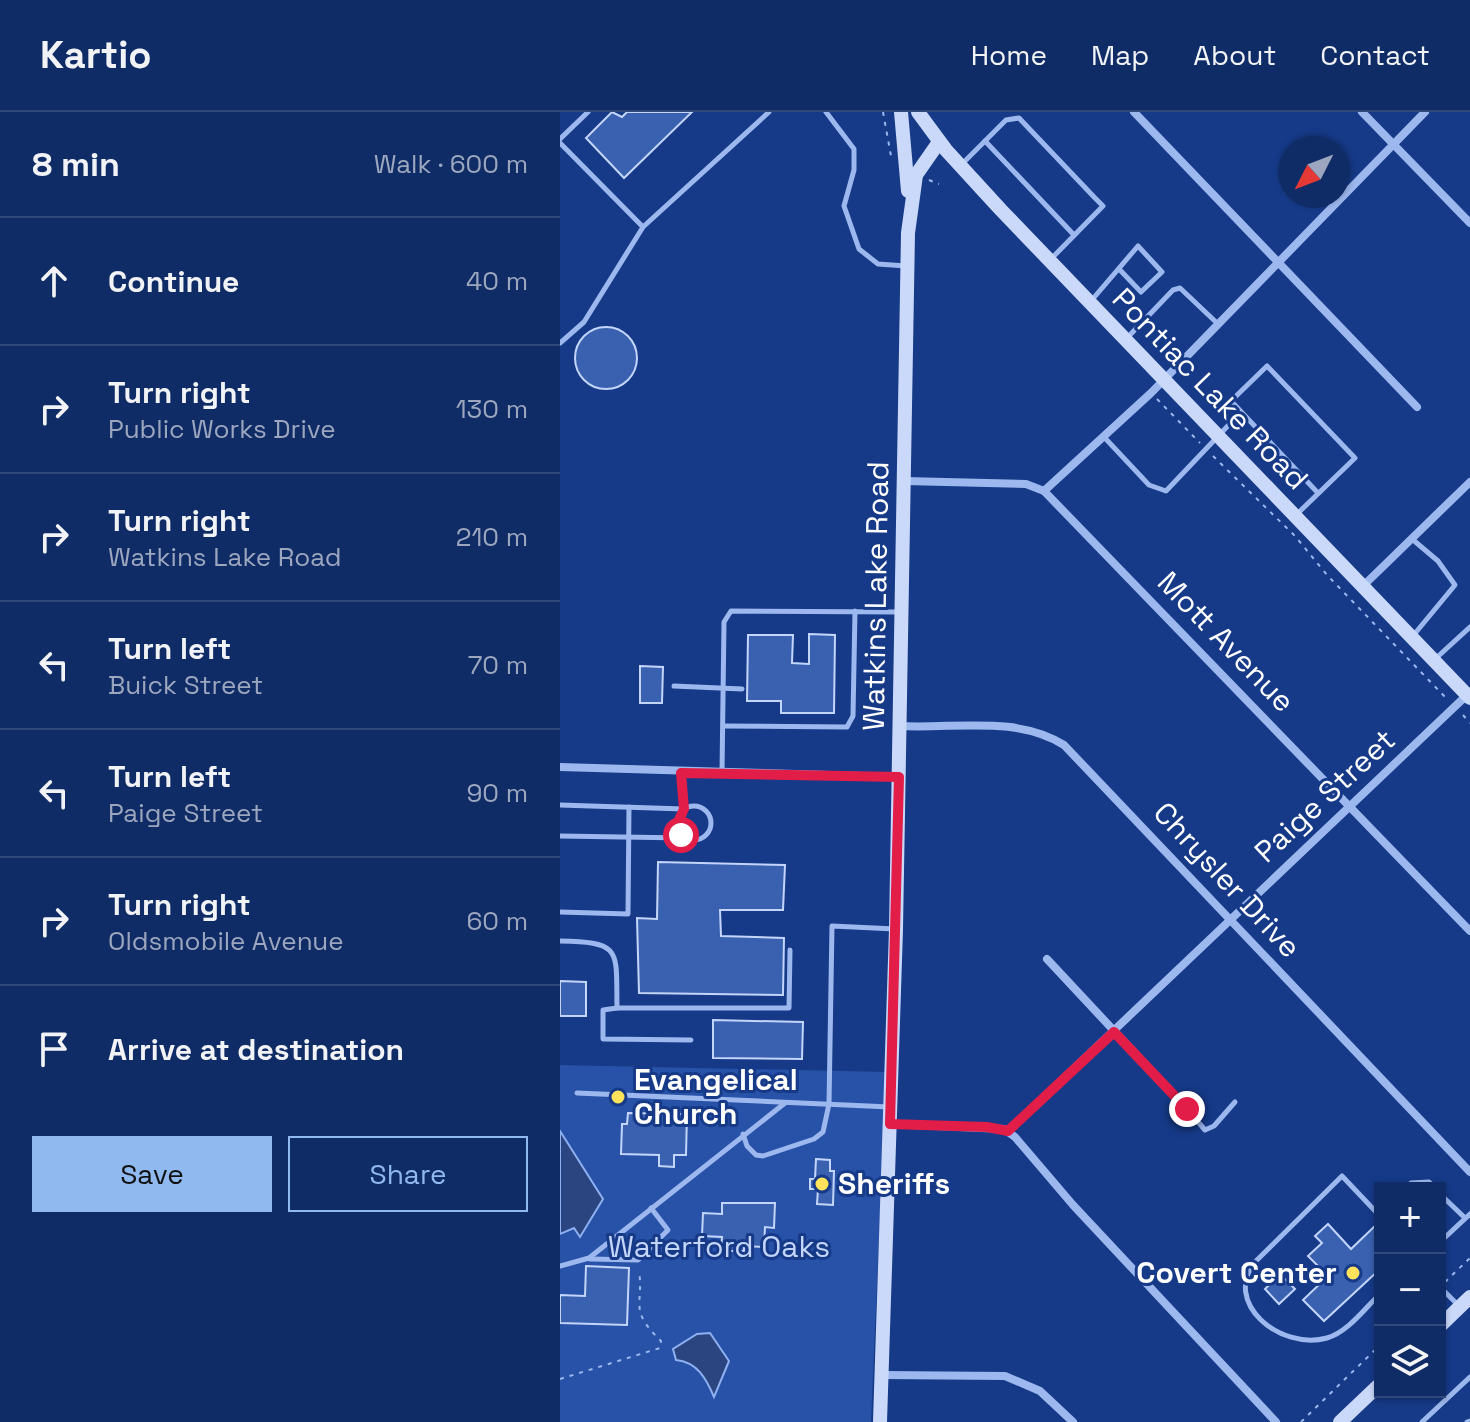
<!DOCTYPE html>
<meta charset="utf-8">
<style>
body{margin:0;font-family:"Space Grotesk",sans-serif;background:#1e386f;color:#f1f3f6}
.controls{position:absolute;right:24px;bottom:24px;display:grid;overflow:hidden;border-radius:0px;box-shadow:0 2px 6px #0004}
.controls button{width:72px;height:72px;display:grid;place-items:center;padding:0;border:0;border-bottom:2px solid #30487a;background:#102c66;color:#f1f3f6;font:40px sans-serif}
.compass{position:absolute;left:718px;top:24px;width:72px;height:72px;border-radius:50%;background:#102c66;box-shadow:0 2px 6px #0004;rotate:228deg}
.stop{position:absolute;width:24px;height:24px;margin:-18px;border:6px solid #e11d48;border-radius:50%;background:#fff}
.stop.end{background:#e11d48;border-color:#fff;box-shadow:0 2px 8px #0008}
.list{margin:0;padding:0;list-style:none}
h2{display:flex;justify-content:space-between;align-items:center;height:104px;margin:0;padding:0 32px;font-size:34px}
h2 small{font-size:26px;font-weight:400;color:#9ca7bf}
.list li{display:grid;grid-template-columns:52px 1fr auto;gap:24px;align-items:center;box-sizing:border-box;height:128px;padding:0 32px;border-top:2px solid #30487a}
.list b{display:block;font-size:30px;white-space:nowrap}
.list p{margin:0;font-size:26px;white-space:nowrap;color:#9ca7bf}
.list em{font-size:26px;font-style:normal;color:#9ca7bf}
.actions{display:flex;gap:16px;padding:24px 32px}
.actions a{flex:1;padding:18px 0;border:2px solid #90b9f0;border-radius:0px;text-align:center;font-size:28px;color:#90b9f0}
.actions .main{background:#90b9f0;color:#111}
.icon{flex:none;width:44px;height:44px;fill:none;stroke:currentColor;stroke-width:2;stroke-linecap:round;stroke-linejoin:round}
.map{position:relative;flex:none;width:910px;height:1310px;overflow:hidden}
header{display:flex;align-items:center;gap:48px;box-sizing:border-box;height:112px;padding:0 40px;background:#102c66;border-bottom:2px solid #30487a}
header strong{font-size:38px}
nav{display:flex;gap:44px;margin-inline-start:auto;font-size:28px}
main{display:flex}
aside{flex:1;background:#102c66}
.map>svg:first-child{display:block}
.green{fill:#2852a7}
.water{fill:#2a457f;stroke:#8fb1f1;stroke-width:2}
.building{fill:#3a61b0;stroke:#c3d5fb;stroke-width:2}
.lines{fill:none;stroke-linecap:round;stroke-linejoin:round}
.path{stroke:#9db8ee;stroke-width:2;stroke-dasharray:4 6;stroke-linecap:butt}
.lane{stroke:#9db8ee;stroke-width:5}
.street{stroke:#9db8ee;stroke-width:8}
.secondary{stroke:#cad9fa;stroke-width:14}
.route{stroke:#e11d48;stroke-width:10}
.poi-dot{fill:#ffe35a;stroke:#163a88;stroke-width:3}
.labels{text-anchor:middle;stroke-width:6;stroke-linejoin:round;paint-order:stroke}
.street-label{font-size:30px;fill:#fff;stroke:#163a88}
.poi-label{font-size:30px;font-weight:bold;fill:#fff;stroke:#163a88;text-anchor:start}
.park-label{font-size:30px;fill:#c3d5fb;stroke:#163a88}
</style>
<header>
<strong>Kartio</strong>
<nav><a>Home</a><a>Map</a><a>About</a><a>Contact</a></nav>
</header>
<main>
<aside>
<h2>8 min<small>Walk · 600 m</small></h2>
<ul class="list">
<li><svg class="icon" aria-label="ahead" viewBox="0 0 24 24"><path d="M12 20V5M6 11l6-6 6 6"/></svg><div><b>Continue</b></div><em>40 m</em></li>
<li><svg class="icon" aria-label="right" viewBox="0 0 24 24"><path d="M7 20v-9h11M14 6l5 5-5 5"/></svg><div><b>Turn right</b><p>Public Works Drive</p></div><em>130 m</em></li>
<li><svg class="icon" aria-label="right" viewBox="0 0 24 24"><path d="M7 20v-9h11M14 6l5 5-5 5"/></svg><div><b>Turn right</b><p>Watkins Lake Road</p></div><em>210 m</em></li>
<li><svg class="icon" aria-label="left" viewBox="0 0 24 24"><path d="M17 20v-9H6M10 6l-5 5 5 5"/></svg><div><b>Turn left</b><p>Buick Street</p></div><em>70 m</em></li>
<li><svg class="icon" aria-label="left" viewBox="0 0 24 24"><path d="M17 20v-9H6M10 6l-5 5 5 5"/></svg><div><b>Turn left</b><p>Paige Street</p></div><em>90 m</em></li>
<li><svg class="icon" aria-label="right" viewBox="0 0 24 24"><path d="M7 20v-9h11M14 6l5 5-5 5"/></svg><div><b>Turn right</b><p>Oldsmobile Avenue</p></div><em>60 m</em></li>
<li><svg class="icon" aria-label="arrive" viewBox="0 0 24 24"><path d="M6 21V4h12l-3 4 3 4H6"/></svg><div><b>Arrive at destination</b></div></li>
</ul>
<div class="actions"><a class="main">Save</a><a>Share</a></div>
</aside>
<div class="map">
<svg width="910" height="1310" viewBox="0 0 910 1310">
<rect width="100%" height="100%" fill="#163a88"/>
<polygon class="green" points="0,953 326,960 311,1310 0,1310"/>
<g class="water">
<polygon points="0,1019 43,1087 20,1125 14,1116 0,1122"/>
<path d="M150,1221l19,28 -15,36c-8,-19 -17,-35 -38,-37l-3,-11 24,-15z"/>
</g>
<g class="building">
<polygon points="52,0 62,5 67,0 132,0 64,66 26,26"/>
<circle cx="46" cy="246" r="31"/>
<polygon points="249,522 275,523 274,601 221,601 221,589 187,589 188,523 233,523 232,551 249,552"/>
<polygon points="80,554 103,555 102,591 80,591"/>
<polygon points="98,750 225,753 223,798 160,798 161,824 224,826 223,883 79,881 77,806 97,807"/>
<polygon points="0,869 26,870 26,904 0,904"/>
<polygon points="153,908 243,910 242,947 153,946"/>
<polygon points="68,1001 127,1002 126,1043 114,1043 114,1055 99,1054 99,1043 61,1042 62,1012 67,1012"/>
<polygon points="256,1047 270,1048 270,1059 274,1059 273,1093 257,1092 258,1077 250,1077 250,1067 255,1067"/>
<polygon points="162,1091 215,1091 214,1116 205,1115 204,1135 184,1134 184,1139 161,1139 162,1125 142,1124 143,1101 162,1102"/>
<polygon points="820,1109 820,1157 764,1209 743,1188 768,1164 748,1144 762,1131 755,1124 768,1112 791,1137"/>
<polygon points="26,1154 69,1156 67,1213 0,1211 0,1183 25,1184"/>
<polygon points="720,1162 735,1177 719,1192 705,1177"/>
</g>
<g class="lines">
<g class="path">
<polyline points="323,0 331,44"/>
<polyline points="369,68 379,72"/>
<polyline points="597,287 640,331"/>
<polyline points="653,344 735,424 767,463 887,587"/>
<polyline points="903,603 910,611"/>
<polyline points="885,1170 910,1146"/>
<path d="M0,1267l100,-31 1,-7c-33,-32 -17,-35 -22,-71"/>
<polyline points="741,1310 820,1233"/>
</g>
<g class="lane">
<polyline points="266,0 294,37 294,58 284,94 299,137 318,152 346,154"/>
<polyline points="0,27 28,0"/>
<polyline points="425,29 514,123"/>
<polyline points="0,31 83,115 209,0"/>
<polyline points="401,53 446,8 459,6 535,86 543,94 490,148"/>
<polyline points="531,189 578,134 602,160 581,180 560,158"/>
<polyline points="567,226 613,178 620,176 658,212"/>
<polyline points="0,231 24,210 83,115"/>
<polyline points="544,325 589,373 606,379 681,300"/>
<polyline points="736,403 795,346 707,254 671,289 758,381"/>
<polyline points="852,427 878,449 895,473 852,525"/>
<polyline points="874,548 910,515"/>
<polyline points="114,574 182,577"/>
<polyline points="164,614 287,615 293,604 295,499"/>
<polyline points="162,661 164,510 171,499 341,500"/>
<polyline points="0,693 124,697 121,661"/>
<circle cx="134" cy="711" r="17"/>
<polyline points="0,724 125,726"/>
<polyline points="0,800 68,802 69,695"/>
<path d="M0,829c63,1 56,9 57,67l-14,2v29l88,1"/>
<polyline points="57,896 229,896 230,838"/>
<polyline points="17,981 330,995"/>
<polyline points="627,997 645,1018 654,1014 675,990"/>
<polyline points="183,1022 187,1034 196,1043 203,1044 254,1027 263,1020 269,992 272,814 335,817"/>
<polyline points="846,1076 851,1071 869,1070 875,1076"/>
<polyline points="880,1082 905,1106"/>
<path d="M820,1100l-2,2 -36,-38 -86,85c-35,41 24,90 71,77 21,-6 38,-30 53,-44"/>
<polyline points="880,1130 910,1102"/>
<polyline points="30,1147 78,1148 108,1118 91,1096"/>
<polyline points="0,1154 29,1146 225,991"/>
<polyline points="880,1175 899,1194"/>
<polyline points="862,1310 910,1265"/>
<polyline points="907,1310 910,1309"/>
</g>
<g class="street">
<polyline points="574,0 857,295"/>
<polyline points="802,0 910,111"/>
<polyline points="344,369 466,372 484,379 910,819"/>
<polyline points="484,379 591,281 865,0"/>
<polyline points="803,474 910,370"/>
<path d="M340,614c55,3 116,-11 164,19l406,427"/>
<polyline points="0,655 339,665"/>
<polyline points="487,847 627,997"/>
<polyline points="330,1012 444,1017 455,1025 513,1093 716,1310"/>
<polyline points="448,1019 907,583"/>
<polyline points="322,1263 445,1264 480,1279 513,1310"/>
</g>
<g class="secondary">
<polyline points="341,0 348,79"/>
<polyline points="358,0 386,38 441,98 910,586"/>
<polyline points="880,1214 910,1185"/>
<polyline points="320,1310 336,817 348,121 356,63 379,30"/>
<polyline points="780,1310 820,1272"/>
</g>
</g>
<g class="lines">
<polyline class="route" points="121,723 117,712 124,697 121,661 339,665 330,1012 427,1015 448,1019 554,920 627,997"/>
</g>
<g class="poi-dot">
<circle cx="58" cy="985" r="8"/>
<circle cx="262" cy="1072" r="8"/>
<circle cx="793" cy="1161" r="8"/>
</g>
<g class="labels">
<g class="street-label">
<text transform="translate(650 277) rotate(46)" y="10">Pontiac Lake Road</text>
<text transform="translate(316 484) rotate(-89)" y="10">Watkins Lake Road</text>
<text transform="translate(666 530) rotate(46)" y="10">Mott Avenue</text>
<text transform="translate(765 684) rotate(-43)" y="10">Paige Street</text>
<text transform="translate(667 768) rotate(47)" y="10">Chrysler Drive</text>
</g>
<g class="poi-label">
<text x="74" y="978">Evangelical<tspan x="74" dy="34">Church</tspan></text>
<text x="278" y="1082">Sheriffs</text>
<text x="777" y="1171" text-anchor="end">Covert Center</text>
</g>
<g class="park-label">
<text x="159" y="1145">Waterford Oaks</text>
</g>
</g>
</svg>
<div class="controls">
<button>+</button>
<button>−</button>
<button><svg class="icon" aria-label="layers" viewBox="0 0 24 24"><path d="M12 4l9 5-9 5-9-5zM3 14l9 5 9-5"/></svg></button>
</div>
<svg class="compass" viewBox="-18 -18 36 36"><path d="M0-13l5 13h-10z" fill="#e53935"/><path d="M0 13l5-13h-10z" fill="#9ca7bf"/></svg>
<div class="stop" style="left:121px;top:723px"></div>
<div class="stop end" style="left:627px;top:997px"></div>
</div>
</main>
